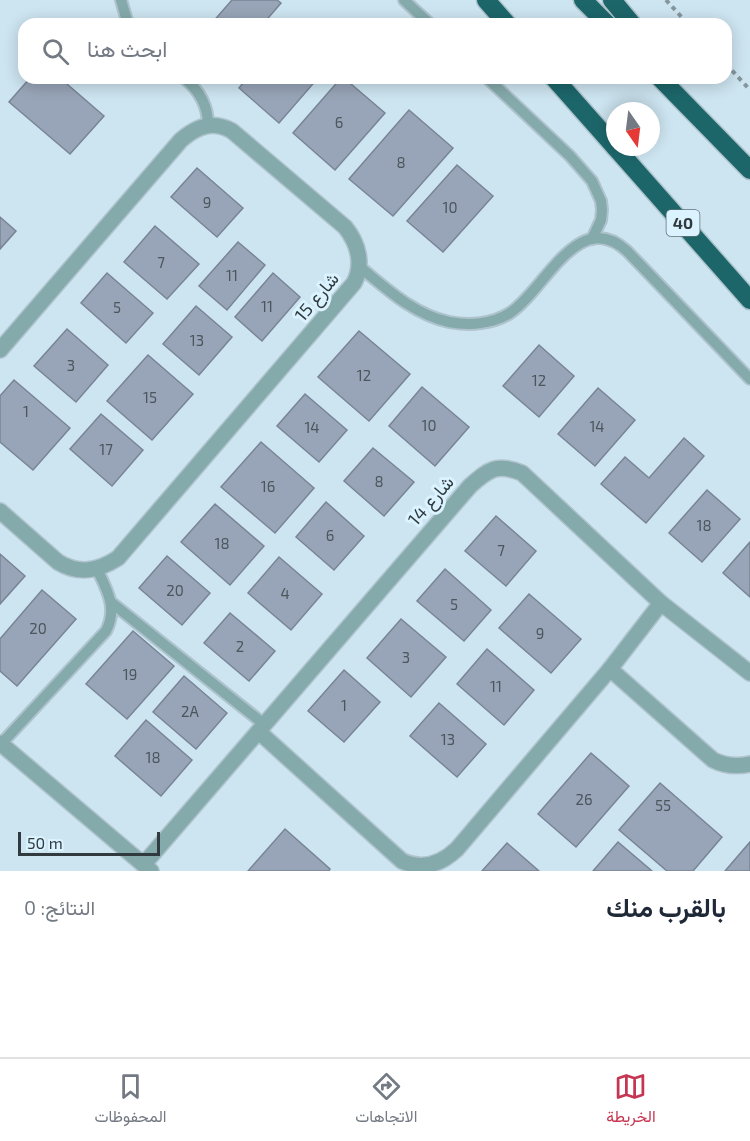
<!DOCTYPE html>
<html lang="ar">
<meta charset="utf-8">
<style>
body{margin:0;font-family:"Exo 2",Vazirmatn,sans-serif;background:#f6f6f7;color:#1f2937;direction:rtl}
.compass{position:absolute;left:606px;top:102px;width:54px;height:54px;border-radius:50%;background:#fff;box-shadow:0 3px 15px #0003;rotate:166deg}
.scale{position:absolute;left:18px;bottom:15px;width:142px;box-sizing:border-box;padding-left:6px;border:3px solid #313b3f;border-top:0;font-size:16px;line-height:21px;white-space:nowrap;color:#313b3f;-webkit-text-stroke:4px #daf3ff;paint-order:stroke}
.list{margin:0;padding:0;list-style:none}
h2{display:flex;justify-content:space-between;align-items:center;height:78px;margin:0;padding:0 24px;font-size:26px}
h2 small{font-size:20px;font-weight:400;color:#747a83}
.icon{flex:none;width:33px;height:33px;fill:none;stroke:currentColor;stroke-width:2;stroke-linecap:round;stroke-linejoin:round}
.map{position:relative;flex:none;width:750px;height:871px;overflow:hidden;direction:ltr}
.search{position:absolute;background:#fff;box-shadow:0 3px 15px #0003;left:18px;right:18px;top:18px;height:66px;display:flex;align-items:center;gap:15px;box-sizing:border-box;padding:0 21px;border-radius:18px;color:#747a83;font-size:22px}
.sheet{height:186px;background:#fff}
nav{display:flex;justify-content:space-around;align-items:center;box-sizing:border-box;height:84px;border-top:2px solid #e0e1e3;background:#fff;font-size:16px;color:#747a83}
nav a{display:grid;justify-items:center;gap:3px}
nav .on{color:#c63551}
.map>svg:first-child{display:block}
.building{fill:#98a5b8;stroke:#798597;stroke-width:1.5}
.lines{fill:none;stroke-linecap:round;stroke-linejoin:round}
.lane-casing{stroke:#aec3cd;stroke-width:14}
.street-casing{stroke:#aec3cd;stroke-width:18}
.highway-casing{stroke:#aec3cd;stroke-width:21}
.path{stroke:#84969e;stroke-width:4;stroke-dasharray:4.5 4.5;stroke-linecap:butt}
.lane{stroke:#85aaab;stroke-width:10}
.street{stroke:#85aaab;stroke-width:15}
.highway{stroke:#1c666a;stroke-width:18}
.labels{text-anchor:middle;stroke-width:6;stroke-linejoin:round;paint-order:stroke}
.number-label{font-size:15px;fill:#4b565d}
.shield{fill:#daf3ff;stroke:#647279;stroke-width:1.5}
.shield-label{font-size:16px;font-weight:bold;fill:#313b3f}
.street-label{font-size:18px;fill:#313b3f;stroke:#daf3ff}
</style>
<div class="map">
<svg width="750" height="871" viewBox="0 0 750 871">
<rect width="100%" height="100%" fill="#cde5f1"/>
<g class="building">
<polygon points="232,0 277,0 281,3 263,24 211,24"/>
<polygon points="30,78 60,78 104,116 70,154 9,102"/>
<polygon points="247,78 318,78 279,123 239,88"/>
<polygon points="341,78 344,78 385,113 335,170 293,133"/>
<polygon points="409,110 453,148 393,216 349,179"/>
<polygon points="457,165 493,196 443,252 407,221"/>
<polygon points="197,168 243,208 217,237 171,197"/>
<polygon points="0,217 16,231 0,249"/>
<polygon points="155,226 199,264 167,299 124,262"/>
<polygon points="238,242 265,265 227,310 199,286"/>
<polygon points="107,273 153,313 126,343 81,303"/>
<polygon points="273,273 300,297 262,341 235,317"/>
<polygon points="196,306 232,337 199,375 163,344"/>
<polygon points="67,329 108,365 76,402 34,366"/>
<polygon points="359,331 410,374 369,421 318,377"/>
<polygon points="539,345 574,376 539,417 503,386"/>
<polygon points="148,355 193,394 152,440 107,401"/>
<polygon points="14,380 70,428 33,470 0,442 0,396"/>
<polygon points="422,387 469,427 435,466 389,426"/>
<polygon points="598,388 635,420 595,466 558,434"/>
<polygon points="305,394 347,430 319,462 277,426"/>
<polygon points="101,414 143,450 112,486 70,449"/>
<polygon points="684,438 704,456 646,523 601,484 625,457 649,478"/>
<polygon points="261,442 314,488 275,533 221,487"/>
<polygon points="373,448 414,482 384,516 344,481"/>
<polygon points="707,490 740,519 702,562 669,533"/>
<polygon points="326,502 364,536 334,570 296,537"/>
<polygon points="215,504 264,546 230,585 181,542"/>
<polygon points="496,516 536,551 506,586 465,551"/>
<polygon points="750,542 750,597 723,573"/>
<polygon points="0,554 25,576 0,604"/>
<polygon points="167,556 210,593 182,625 139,588"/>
<polygon points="279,557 322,594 291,630 248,593"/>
<polygon points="445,569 491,610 464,641 417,601"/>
<polygon points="42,590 76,619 17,686 0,671 0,639"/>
<polygon points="529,594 581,639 551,673 499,628"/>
<polygon points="230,613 275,651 249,681 204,643"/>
<polygon points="401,619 446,657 411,697 367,658"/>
<polygon points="133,631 174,666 127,719 86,684"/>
<polygon points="487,649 534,690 504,725 457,684"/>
<polygon points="344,670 380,702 344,742 308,711"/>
<polygon points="184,676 227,713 196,749 153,712"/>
<polygon points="439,703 486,744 457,777 410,736"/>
<polygon points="146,720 192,760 161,796 115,756"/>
<polygon points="591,753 629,786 576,847 538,814"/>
<polygon points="660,783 722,837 693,871 667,871 619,830"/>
<polygon points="285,829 330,869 329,871 248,871"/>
<polygon points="618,842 652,871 593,871"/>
<polygon points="750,842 750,871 725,871"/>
<polygon points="507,843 539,871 482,871"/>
</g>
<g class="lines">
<g class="lane-casing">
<g id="lane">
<polyline points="121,0 128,24"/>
<polyline points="404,0 430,24"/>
<path d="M184,78c15,12 24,28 24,47"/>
<polyline points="487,78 570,156 592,181 601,201 602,210 601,220 592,239"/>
<path d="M360,267c27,22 53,47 89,55 20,4 44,2 61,-9 35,-23 68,-107 117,-62l123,128"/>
<polyline points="112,603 265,725"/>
<path d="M1,744l105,-113c12,-23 1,-41 -9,-62"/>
</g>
</g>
<g class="street-casing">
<g id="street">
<path d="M0,350l181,-210c16,-14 32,-20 51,-9l113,96c13,16 19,37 9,56l-236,275c-20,13 -39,17 -60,4l-58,-51"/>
<path d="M610,669l103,91c12,6 24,7 37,4"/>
<path d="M259,732l143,129c21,10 39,3 55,-12l153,-180 51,-66"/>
<polyline points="0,743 151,871"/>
<path d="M144,864l326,-378c19,-17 27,-23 52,-13l139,130 89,70"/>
</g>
</g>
<g class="highway-casing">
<g id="highway">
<polyline points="486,0 507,24"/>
<polyline points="583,0 607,24"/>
<polyline points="612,0 632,24"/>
<polyline points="554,78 615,147"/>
<polyline points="660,78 750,170"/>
<polyline points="615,147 750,300"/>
</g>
</g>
<g class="path">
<polyline points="666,0 688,24"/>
<polyline points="726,64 750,90"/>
</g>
<use href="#lane" class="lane"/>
<use href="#street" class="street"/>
<use href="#highway" class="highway"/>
</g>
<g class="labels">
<g class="number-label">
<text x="339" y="128">6</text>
<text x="401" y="168">8</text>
<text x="207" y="208">9</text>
<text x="450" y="213">10</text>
<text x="161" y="268">7</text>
<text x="232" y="281">11</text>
<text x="267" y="312">11</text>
<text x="117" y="313">5</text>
<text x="197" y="346">13</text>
<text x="71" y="371">3</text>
<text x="364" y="381">12</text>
<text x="539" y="386">12</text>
<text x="150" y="403">15</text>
<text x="26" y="417">1</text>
<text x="429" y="431">10</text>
<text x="597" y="432">14</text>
<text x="312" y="433">14</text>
<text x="106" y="455">17</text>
<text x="379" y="487">8</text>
<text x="268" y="492">16</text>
<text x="704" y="531">18</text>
<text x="330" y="541">6</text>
<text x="222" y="549">18</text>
<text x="501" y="556">7</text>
<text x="175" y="596">20</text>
<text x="285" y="599">4</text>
<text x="454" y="610">5</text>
<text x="38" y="634">20</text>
<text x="540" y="639">9</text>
<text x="240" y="652">2</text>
<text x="406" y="663">3</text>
<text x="130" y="680">19</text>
<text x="496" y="692">11</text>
<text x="344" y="711">1</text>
<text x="190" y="717">2A</text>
<text x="448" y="745">13</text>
<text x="153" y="763">18</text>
<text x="584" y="805">26</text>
<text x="663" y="811">55</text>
</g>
<rect class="shield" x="666.5" y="210" width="33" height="26" rx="4.5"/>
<g class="shield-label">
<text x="683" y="229">40</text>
</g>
<g class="street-label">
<text transform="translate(317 297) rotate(-50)" y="6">شارع 15</text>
<text transform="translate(431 501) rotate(-49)" y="6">شارع 14</text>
</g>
</g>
</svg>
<svg class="compass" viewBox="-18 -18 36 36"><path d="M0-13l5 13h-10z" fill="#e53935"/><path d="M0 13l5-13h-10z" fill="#747a83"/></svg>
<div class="scale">50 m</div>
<div class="search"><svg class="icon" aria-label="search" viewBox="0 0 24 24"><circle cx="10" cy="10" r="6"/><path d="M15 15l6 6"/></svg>ابحث هنا</div>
</div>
<section class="sheet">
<h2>بالقرب منك<small>النتائج: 0</small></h2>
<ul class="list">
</ul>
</section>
<nav>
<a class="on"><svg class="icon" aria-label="map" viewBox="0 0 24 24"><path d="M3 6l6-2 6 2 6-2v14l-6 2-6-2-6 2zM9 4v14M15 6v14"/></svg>الخريطة</a>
<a><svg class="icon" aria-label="directions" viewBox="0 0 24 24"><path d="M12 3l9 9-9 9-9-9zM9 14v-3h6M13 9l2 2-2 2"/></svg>الاتجاهات</a>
<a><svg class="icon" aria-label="saved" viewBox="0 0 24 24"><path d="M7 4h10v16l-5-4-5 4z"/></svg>المحفوظات</a>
</nav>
